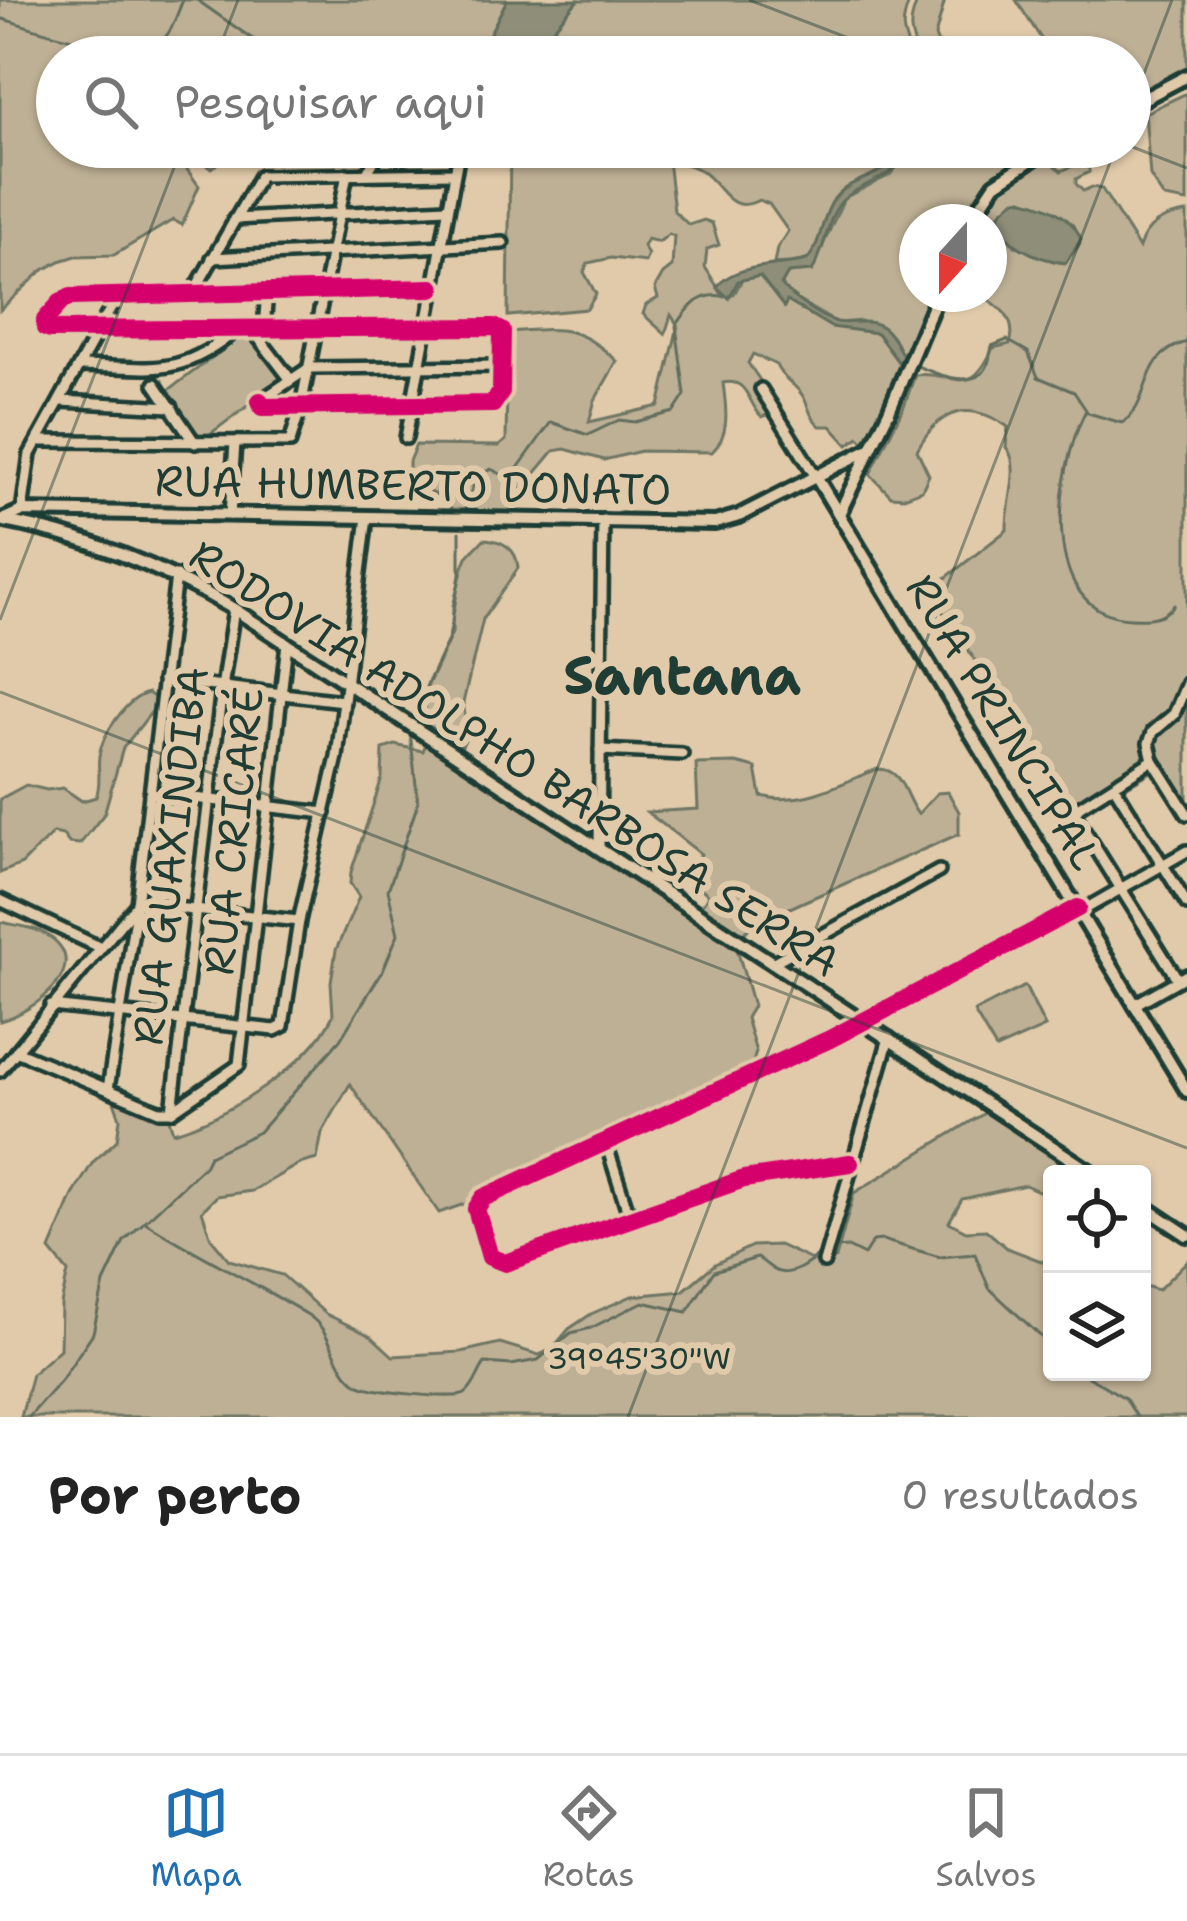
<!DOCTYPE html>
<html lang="pt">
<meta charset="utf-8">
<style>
body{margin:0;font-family:"Shantell Sans",sans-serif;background:#f6f6f6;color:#222}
.controls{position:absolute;right:36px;bottom:36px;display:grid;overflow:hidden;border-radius:12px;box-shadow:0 3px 9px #0004}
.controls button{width:108px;height:108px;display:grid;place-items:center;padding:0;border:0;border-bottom:3px solid #e0e0e0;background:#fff;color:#222;font:60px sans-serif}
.compass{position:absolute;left:899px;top:204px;width:108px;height:108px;border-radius:50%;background:#fff;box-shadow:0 3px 9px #0004;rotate:201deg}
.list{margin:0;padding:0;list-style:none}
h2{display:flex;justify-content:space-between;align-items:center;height:156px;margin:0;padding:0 48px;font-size:51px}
h2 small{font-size:39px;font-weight:400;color:#767676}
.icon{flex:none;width:66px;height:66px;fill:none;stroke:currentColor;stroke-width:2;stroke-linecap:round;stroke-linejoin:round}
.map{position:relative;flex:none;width:1187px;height:1417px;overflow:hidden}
.search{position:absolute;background:#fff;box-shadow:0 3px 9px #0004;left:36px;right:36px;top:36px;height:132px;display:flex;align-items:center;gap:30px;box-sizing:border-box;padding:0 42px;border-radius:66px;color:#767676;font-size:45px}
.sheet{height:336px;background:#fff}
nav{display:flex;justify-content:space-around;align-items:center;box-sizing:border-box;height:168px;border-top:3px solid #e0e0e0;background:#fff;font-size:33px;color:#767676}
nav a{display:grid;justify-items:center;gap:6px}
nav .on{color:#1f6fb2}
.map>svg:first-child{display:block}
.green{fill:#beb095;stroke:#6e7664;stroke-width:3;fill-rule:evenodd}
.water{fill:#8f8f79;stroke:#626e5d;stroke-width:3}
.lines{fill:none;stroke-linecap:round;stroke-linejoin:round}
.stream{stroke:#626e5d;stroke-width:3}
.minor-casing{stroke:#1f3d34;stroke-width:18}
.major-casing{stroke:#1f3d34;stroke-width:20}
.minor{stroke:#e1caaa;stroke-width:9}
.major{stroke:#e1caaa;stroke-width:10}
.cycleway-casing{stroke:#e1caaa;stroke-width:26}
.cycleway{stroke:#d6006c;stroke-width:18}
.ticks{fill:none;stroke:#1f3d34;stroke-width:3;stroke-opacity:0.45}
.labels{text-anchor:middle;stroke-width:12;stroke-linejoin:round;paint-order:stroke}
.street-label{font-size:42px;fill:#1f3d34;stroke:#e1caaa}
.district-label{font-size:54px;font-weight:bold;fill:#1f3d34;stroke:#e1caaa}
.ticks-label{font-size:30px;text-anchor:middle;fill:#1f3d34;stroke:#e1caaa;stroke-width:12;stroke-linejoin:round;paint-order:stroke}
</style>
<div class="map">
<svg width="1187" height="1417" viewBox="0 0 1187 1417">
<rect width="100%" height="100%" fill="#e1caaa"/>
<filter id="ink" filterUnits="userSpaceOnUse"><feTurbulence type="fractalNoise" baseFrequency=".00833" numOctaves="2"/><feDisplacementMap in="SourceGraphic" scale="24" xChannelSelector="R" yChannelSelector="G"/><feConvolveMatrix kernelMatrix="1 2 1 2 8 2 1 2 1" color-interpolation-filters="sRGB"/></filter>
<g filter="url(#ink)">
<g class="green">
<polygon points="0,0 507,0 483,47 496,57 474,57 465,45 453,57 57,57 57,147 235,147 227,158 211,168 201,161 185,158 183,164 199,186 182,225 173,220 114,255 76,256 60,261 42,271 0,310"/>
<path d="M578,0h332c-10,24 -9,34 4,57h-378l2,-11z"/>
<path d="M918,0h27l-10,36 3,8 13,-1 13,14h-43c-13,-22 -13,-34 -3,-57z"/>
<polygon points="1016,0 1187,0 1187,74 1130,104 1130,57 1053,57"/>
<polygon points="1187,93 1187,202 1164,198 1150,176 1145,113"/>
<path d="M510,147h391c-18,35 -40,24 -60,47 -16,18 -16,44 -30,62 -9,10 -25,6 -37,8l3,-16 11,-17 -19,-27 -10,-4c-29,15 -35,-11 -54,-26 -9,-8 -26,-12 -37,-14l6,51 15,14 15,-5 8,3 7,22 -12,4 -2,18 18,29 11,-2 9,-16 17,-2 23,30 4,-5 69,28 21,4 22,30 12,6 -43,76 -9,-8 -11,8 -17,-19h-11c-11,-10 -10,-17 -16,-28 -7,-14 -22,-18 -28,-33l-23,-11 -5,9 27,39v10l-13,5c-15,-14 -13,-39 -39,-34 3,24 8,51 -11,69l-71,-1 -37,9 -39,-11 -11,2 -37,44 -10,21 -57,-2 1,-14 -42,-15v-24l7,-16 83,1 7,-6 2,-108c53,-4 69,-8 109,29l-22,39 -6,22 70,-16 19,-80 -7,-11 -6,19 -22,-20 3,-9 12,-7 -3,-10 8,-14 9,-7 2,-31 -5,-2 -10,8 -12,-3 -4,7 5,9 -3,7 -34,-4 -23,5 -4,9 12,22 -9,15 -79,7z"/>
<polygon points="911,147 1046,147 995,174 966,222 917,222 917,294 937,294 913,365 902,359 894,338 861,321 839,323 828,318 790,296 781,285 788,273 812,270 844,198 890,175"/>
<path d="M1047,159l14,12 19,-8 9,4v5l-13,7v5l7,7 9,-4 10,2 37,59c7,-24 25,-32 48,-35v592l-22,-41 -87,51 -149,-224 78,-61c-1,-27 15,-64 -1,-83l2,-20c-39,-27 -69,-18 -91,23l12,25 -7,15 -18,7 -13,-1 -21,-22 34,-68 11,-31c39,-5 54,27 78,-27l17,-4c8,-25 -11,-39 -31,-50h10v-72h-9l24,-36zM1022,199l32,12 26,33 -15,19c-20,-2 -31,-13 -50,-17l-6,-10z"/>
<polygon points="248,331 284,379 202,440 166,392"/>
<path d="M484,539c19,1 33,10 34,29l-35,51 -20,84 5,30 -6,13 -38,-23 3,-36 25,-54 1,-27 10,-39 4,-10z"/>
<path d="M148,693l9,6v6l-34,43 -19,66 -24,30 -11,-1 -6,-8 -10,-2 -31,31 -22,9v-74l26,-14 21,5 16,-2 19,13 14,-4c6,-16 1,-26 3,-41 3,-22 28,-58 49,-63z"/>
<path d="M426,743l310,202 17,61 -7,12 10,34 -5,17 -7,5 -274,128 -31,11 -89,-129 -28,49 -5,26 -18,5 -47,27 -35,5 -15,15 9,27 18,22 53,15 44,39 45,22 22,20 68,-4 39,-9 39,12 13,-6 17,-20 22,-15 41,-18 51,-5 32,-27 37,-18 27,-1 41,19 16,-6 18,-65 134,-82 100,63h-36v23l-27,-12 -63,14 -13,23 17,9 20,-1 21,18 45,17v107h90v-87l16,5 29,-29v156h-1166l11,-43 28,-25 1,-45 7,-32 -18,-22 23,-55 20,-33 24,-22 3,-22 -9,-25 51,21 7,5 4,13c52,-13 137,-67 160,-117l-2,-33 5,-32 23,-53 -9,-14 1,-11 31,-94 1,-29 12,-4 28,6z"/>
<path d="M736,763l20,5 5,28c42,11 80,-14 117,-27 26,0 26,28 40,45l19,-21 11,-1 11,20v22l-156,68 -52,24 -8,9 -43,-28 9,-12 -22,-18 14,-23 -54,-42 51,-3 -2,-45z"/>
<path d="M0,922c14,3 35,5 47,13 50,31 -15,78 -47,86z"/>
<polygon points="1025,986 1045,1027 996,1049 974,1012"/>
</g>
<g class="water">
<polygon points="507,0 578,0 538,46 536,57 496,57 483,47"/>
<path d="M901,147h10c-14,34 -45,31 -68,53 -16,15 -17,50 -31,71l-24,2 -7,12c11,13 39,33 56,37 16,3 31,-5 47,6 14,11 14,28 29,37l-2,4 -12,-6 -22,-30 -46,-6 -44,-26 -3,6 -24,-31 -22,5 -9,17 -12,-11c17,-24 63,-20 90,-27 15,-17 14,-43 27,-61 20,-26 48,-15 67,-52z"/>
<path d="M1015,199c25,2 57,16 66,40l-15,24c-26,-3 -71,-20 -66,-50z"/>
</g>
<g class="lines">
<g class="stream">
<polyline points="197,0 251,38 287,57"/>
<path d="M0,18c33,10 131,44 160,24 12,-8 17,-29 23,-42"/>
<polyline points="474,57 488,50"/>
<path d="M912,364c18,7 51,23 69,10 8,-5 9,-20 11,-28l15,-6 21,12 10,25 36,15 14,21 34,10c31,-19 15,-68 65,-81"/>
<path d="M1085,412c-29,58 -48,202 46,206 17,1 32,1 43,-13"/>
<path d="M464,512l12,-35 15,-8 14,7 13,-8 33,-46 37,13 31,-15 16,2 39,-10 11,-17 -9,-69c13,-19 23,-34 47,-30"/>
<polyline points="414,712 449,638 460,575 460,532"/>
<path d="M145,1222c53,34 109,60 163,93 25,16 25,51 48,68 12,9 99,17 109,11 10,-7 13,-22 20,-31l26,2 27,-5 33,-27 20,-5 52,-26 44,10 27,-41 43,-13c6,3 11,8 17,12 15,9 37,-7 47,-18"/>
<polyline points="837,1248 848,1247 864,1255 873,1241 882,1240 940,1257 975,1254 989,1288 1052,1347"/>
<polyline points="1080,1372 1125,1398 1137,1417"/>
<polyline points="29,1417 62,1379 93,1333 104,1283 124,1241 204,1166 209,1156 259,1132 340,1040 383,970 398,934 388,890 418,803 410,731"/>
</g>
<g class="minor-casing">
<g id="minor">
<polyline points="367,173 382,147"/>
<polyline points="234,219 447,208"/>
<polyline points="212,258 503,243"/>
<polyline points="193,293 260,176 454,173"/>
<polyline points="251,328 291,380"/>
<polyline points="264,328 267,292"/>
<path d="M81,366c73,1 97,13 157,-37"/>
<polyline points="155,384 195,443"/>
<polyline points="761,389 815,475"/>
<polyline points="61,401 172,407"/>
<polyline points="260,401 262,407 493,404 501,392 502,331 494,327 50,330 45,328 45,320 62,301 71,297 432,288"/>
<polyline points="260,401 309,368 501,366"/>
<polyline points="406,438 460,147"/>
<polyline points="38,441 290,442 301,406 347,174"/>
<polyline points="22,511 30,454 118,295"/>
<polyline points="230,515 235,443"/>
<polyline points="163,680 343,701"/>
<polyline points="1187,683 1174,714 1153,732 1149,743 1153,760 1187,814"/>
<polyline points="600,750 682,754"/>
<polyline points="1153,760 1079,807 1075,815 1178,980"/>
<polyline points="1114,786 1187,904"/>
<polyline points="150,793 325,813"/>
<polyline points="599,848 603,520"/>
<polyline points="0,900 99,947"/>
<polyline points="1080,912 1187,851"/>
<polyline points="772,963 939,871"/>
<polyline points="1134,1005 1187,975"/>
<polyline points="51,1006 275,1030 283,1026 299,921 337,757 367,517"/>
<polyline points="16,1051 159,1111 172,1111"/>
<polyline points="0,1071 137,904 299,921"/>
<polyline points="108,1089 137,904 176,576"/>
<polyline points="172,1111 222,688 234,609"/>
<polyline points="172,1111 239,1065 287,643"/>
<polyline points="606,1143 630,1218"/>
<polyline points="850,1163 744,1179 505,1263 490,1257 476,1209 483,1198 830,1039 1078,908"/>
<polyline points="824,1262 889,1038"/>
</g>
</g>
<g class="major-casing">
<g id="major">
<polyline points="1130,106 1187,76"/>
<polyline points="970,222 995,184 1051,147"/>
<polyline points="815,475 1187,1091"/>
<polyline points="839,514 889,411 938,294"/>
<path d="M0,520c85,16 160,45 234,89l860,565"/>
<polyline points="2,520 22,511 715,523 739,516 868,450"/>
<polyline points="1142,1205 1187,1235"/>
</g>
</g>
<use href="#minor" class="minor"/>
<use href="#major" class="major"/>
<g class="cycleway-casing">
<g id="cycleway">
<polyline points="260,401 262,407 493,404 501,392 502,331 494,327 50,330 45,328 45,320 62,301 71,297 432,288"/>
<polyline points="850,1163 744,1179 505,1263 490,1257 476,1209 483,1198 830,1039 1078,908"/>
</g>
</g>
<use href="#cycleway" class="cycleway"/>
</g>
</g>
<path class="ticks" d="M749,0l149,57M216,57l22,-57M1130,110l42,-110M1130,146l57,22M0,620l182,-473M0,692l1187,456M628,1417l488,-1270"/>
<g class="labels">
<g class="street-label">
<text transform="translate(413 485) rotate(1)" y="15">RUA HUMBERTO DONATO</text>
<text transform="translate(1004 722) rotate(59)" y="15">RUA PRINCIPAL</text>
<text transform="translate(515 758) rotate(33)" y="15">RODOVIA ADOLPHO BARBOSA SERRA</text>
<text transform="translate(233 831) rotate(-84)" y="15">RUA CRICARÉ</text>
<text transform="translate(170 856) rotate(-83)" y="15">RUA GUAXINDIBA</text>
</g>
<g class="district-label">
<text x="682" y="694">Santana</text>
</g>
</g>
<g class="ticks-label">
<text x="639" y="1369">39°45'30"W</text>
</g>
</svg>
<div class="controls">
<button><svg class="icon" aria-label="locate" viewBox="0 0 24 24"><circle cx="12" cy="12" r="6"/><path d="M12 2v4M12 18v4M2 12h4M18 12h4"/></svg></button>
<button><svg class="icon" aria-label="layers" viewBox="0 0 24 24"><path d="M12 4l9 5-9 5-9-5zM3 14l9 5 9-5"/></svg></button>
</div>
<svg class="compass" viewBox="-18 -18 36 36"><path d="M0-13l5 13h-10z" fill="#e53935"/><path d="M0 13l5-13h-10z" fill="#767676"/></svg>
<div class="search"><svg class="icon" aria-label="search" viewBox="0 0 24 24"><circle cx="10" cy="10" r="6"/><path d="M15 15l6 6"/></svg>Pesquisar aqui</div>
</div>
<section class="sheet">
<h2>Por perto<small>0 resultados</small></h2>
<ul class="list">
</ul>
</section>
<nav>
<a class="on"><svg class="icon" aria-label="map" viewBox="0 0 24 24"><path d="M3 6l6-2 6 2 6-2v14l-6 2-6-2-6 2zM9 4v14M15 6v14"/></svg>Mapa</a>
<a><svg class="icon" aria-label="directions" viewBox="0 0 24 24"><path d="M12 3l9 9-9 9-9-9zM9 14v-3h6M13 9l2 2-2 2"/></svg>Rotas</a>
<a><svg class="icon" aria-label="saved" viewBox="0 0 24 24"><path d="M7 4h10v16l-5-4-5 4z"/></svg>Salvos</a>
</nav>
